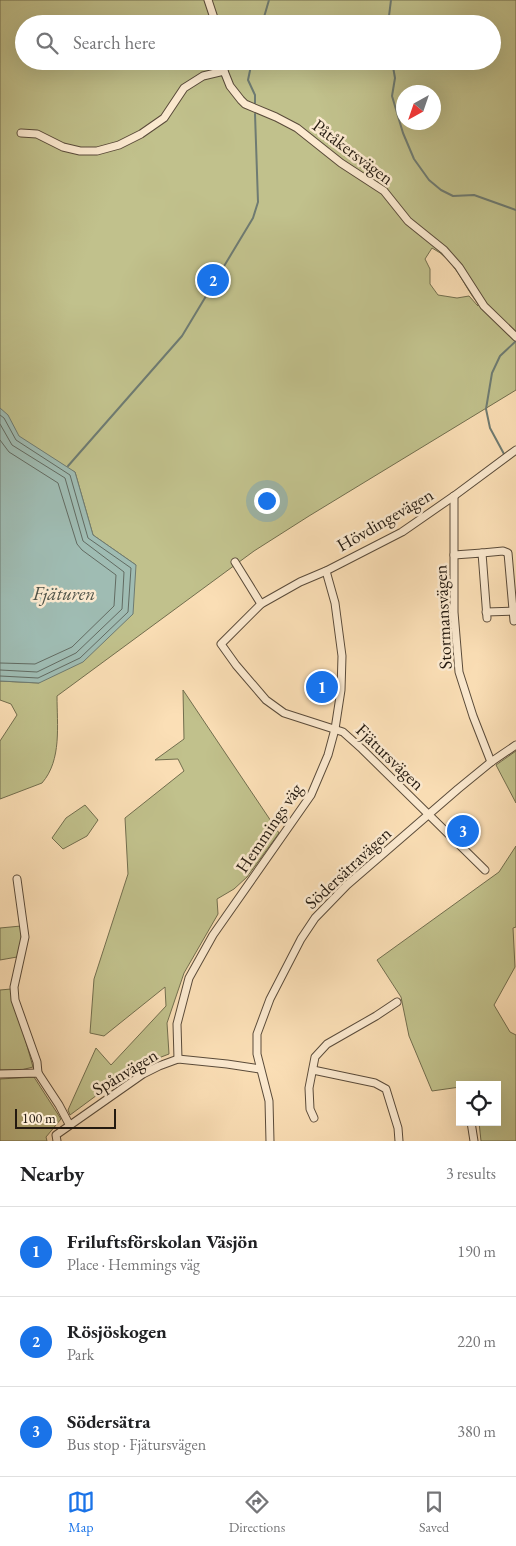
<!DOCTYPE html>
<meta charset="utf-8">
<style>
body{margin:0;font-family:"EB Garamond",serif;background:#f2f2f2;color:#202124}
.controls{position:absolute;right:15px;bottom:15px;display:grid;overflow:hidden;border-radius:0px;box-shadow:0 5px 20px #0002}
.controls button{width:45px;height:45px;display:grid;place-items:center;padding:0;border:0;border-bottom:1px solid #e0e0e0;background:#fff;color:#202124;font:25px sans-serif}
.compass{position:absolute;left:396px;top:85px;width:45px;height:45px;border-radius:50%;background:#fff;box-shadow:0 5px 20px #0002;rotate:220deg}
.scale{position:absolute;left:15px;bottom:12px;width:101px;box-sizing:border-box;padding-left:5px;border:2px solid #241a10;border-top:0;font-size:14px;line-height:18px;white-space:nowrap;color:#241a10;-webkit-text-stroke:4px #fcead0;paint-order:stroke}
.you{position:absolute;left:266px;top:500px;width:18px;height:18px;margin:-12px;border:4px solid #fff;border-radius:50%;background:#1a73e8;box-shadow:0 0 0 8px #1a73e833}
.badge{display:grid;place-items:center;width:32px;height:32px;border-radius:50%;background:#1a73e8;color:#fff;font-size:16px;font-weight:700}
.pin{position:absolute;translate:-50% -50%;border:2px solid #fff;box-shadow:0 1px 5px #0006}
.list{margin:0;padding:0;list-style:none}
h2{display:flex;justify-content:space-between;align-items:center;height:65px;margin:0;padding:0 20px;font-size:21px}
h2 small{font-size:16px;font-weight:400;color:#757577}
.list li{display:grid;grid-template-columns:32px 1fr auto;gap:15px;align-items:center;box-sizing:border-box;height:90px;padding:0 20px;border-top:1px solid #e0e0e0}
.list b{display:block;font-size:19px;white-space:nowrap}
.list p{margin:0;font-size:16px;white-space:nowrap;color:#757577}
.list em{font-size:16px;font-style:normal;color:#757577}
.icon{flex:none;width:28px;height:28px;fill:none;stroke:currentColor;stroke-width:2;stroke-linecap:round;stroke-linejoin:round}
.map{position:relative;flex:none;width:516px;height:1141px;overflow:hidden}
.search{position:absolute;background:#fff;box-shadow:0 5px 20px #0002;left:15px;right:15px;top:15px;height:55px;display:flex;align-items:center;gap:12px;box-sizing:border-box;padding:0 18px;border-radius:28px;color:#757577;font-size:19px}
.sheet{height:335px;background:#fff}
nav{display:flex;justify-content:space-around;align-items:center;box-sizing:border-box;height:70px;border-top:1px solid #e0e0e0;background:#fff;font-size:14px;color:#757577}
nav a{display:grid;justify-items:center;gap:2px}
nav .on{color:#1a73e8}
.map>svg:first-child{display:block}
.green{fill:#c1c18c;stroke:#726e4e;fill-rule:evenodd}
.water{fill:#9fbcb3;stroke:#6e7b72}
.lines{fill:none;stroke-linecap:round;stroke-linejoin:round}
.shore{stroke:#626b62;stroke-width:1}
.stream{stroke:#6e7b72;stroke-width:2}
.minor-casing{stroke:#5a4b3a;stroke-width:9}
.minor{stroke:#fcead0;stroke-width:7}
.labels{text-anchor:middle;stroke-width:5;stroke-linejoin:round;paint-order:stroke}
.street-label{font-size:18px;fill:#241a10;stroke:#fcead0}
.water-label{font-size:19px;font-style:italic;fill:#4f5349;stroke:#fcead0}
</style>
<div class="map">
<svg width="516" height="1141" viewBox="0 0 516 1141">
<rect width="100%" height="100%" fill="#fbdfb6"/>
<filter id="stains"><feTurbulence type="fractalNoise" baseFrequency=".004" numOctaves="4"/><feColorMatrix values="0 0 0 0 .2 0 0 0 0 .09 0 0 0 0 .02 0 0 0 .5 -.17"/></filter>
<radialGradient id="worn" r=".72"><stop offset=".6" stop-color="#630" stop-opacity="0"/><stop offset="1" stop-color="#630" stop-opacity=".3"/></radialGradient>
<g class="green">
<path d="M0,0h516v390l-207,126 -55,35 -197,145c0,29 5,64 -15,87l-42,16v-58l17,-26 -6,-11 -11,-4v-19l39,2 97,-118 -43,-30 -18,-63 -75,-31zM24,24h468v37h-468zM404,92h30v30h-30zM432,248c23,11 31,37 46,56v2l-9,-10 -12,2 -19,-3 -8,-11v-15l-5,-10z"/>
<polygon points="183,690 279,833 247,877 234,889 217,899 218,914 184,973 167,1023 169,1054 135,1067 70,1115 68,1110 96,1048 111,1065 166,1006 165,987 104,1036 90,1033 94,979 128,874 125,818 184,771 178,759 155,760 184,739"/>
<polygon points="516,751 516,803 496,765"/>
<polygon points="85,805 98,820 87,836 63,849 52,838 66,818"/>
<polygon points="516,846 516,927 513,928 515,967 494,1005 510,1032 516,1035 516,1141 481,1141 479,1122 497,1122 497,1085 460,1085 460,1087 432,1091 409,1036 401,997 377,960 499,872"/>
<polygon points="21,926 21,944 17,957 0,960 0,928"/>
<polygon points="11,989 33,1067 21,1070 0,1070 0,990"/>
<polygon points="34,1077 61,1119 46,1137 47,1141 0,1141 0,1079"/>
</g>
<polygon class="water" points="0,408 8,415 19,436 75,472 93,535 136,565 133,614 83,662 39,683 0,681"/>
<g class="lines">
<g class="shore">
<polyline points="0,415 4,418 16,440 70,475 88,538 131,568 128,612 80,658 38,678 0,676"/>
<polyline points="0,424 12,445 65,478 83,541 124,572 122,609 76,653 37,672 0,670"/>
<polyline points="0,440 9,452 58,483 77,544 82,550 116,575 114,606 72,647 35,664 0,663"/>
</g>
<g class="stream">
<polyline points="262,24 269,0"/>
<polyline points="388,24 391,0"/>
<polyline points="252,61 248,80 255,95 255,103"/>
<polyline points="392,61 395,78 392,96 403,133 414,159 429,180 441,190 453,196 474,195 516,210"/>
<polyline points="504,454 490,428 486,409 492,373 500,356 516,341"/>
<polyline points="68,466 182,336 253,218 258,202 255,114"/>
</g>
<g class="minor-casing">
<g id="minor">
<polyline points="208,0 216,24"/>
<polyline points="223,61 224,71 230,86 241,100 245,104 276,117 297,128 341,163 384,191 408,221 444,250 459,267 484,306 516,337"/>
<polyline points="21,133 37,134 63,147 80,151 97,151 119,145 141,134 164,118 184,88 203,76 224,71"/>
<polyline points="454,496 454,612 459,672 473,716 491,762"/>
<polyline points="482,553 503,551 508,553 514,621"/>
<polyline points="454,555 482,553 487,618"/>
<polyline points="235,562 261,604"/>
<polyline points="486,612 514,611"/>
<polyline points="485,870 362,749 343,732 284,713 266,700 236,665 221,644 261,604 300,582 326,571 402,532 454,496 516,450"/>
<polyline points="17,879 25,937 14,987 15,1000 37,1062 38,1073"/>
<polyline points="178,1059 177,1024 189,978 213,935 311,795 328,755 335,729 341,690 342,656 335,603 326,571"/>
<polyline points="313,1070 375,1083 386,1089 398,1128 399,1141"/>
<polyline points="0,1074 38,1073 59,1105 69,1124"/>
<polyline points="314,1118 310,1109 309,1088 315,1057 327,1044 376,1016 397,1002"/>
<polyline points="471,1122 474,1141"/>
<polyline points="57,1141 56,1135 143,1074 159,1066 178,1059 227,1064 260,1069"/>
<polyline points="270,1141 269,1101 257,1054 257,1034 270,999 301,939 315,918 347,885 458,789 491,762 516,745"/>
</g>
</g>
<use href="#minor" class="minor"/>
</g>
<g class="labels">
<g class="street-label">
<text transform="translate(353 152) rotate(37)" y="6">Påtåkersvägen</text>
<text transform="translate(385 520) rotate(-30)" y="6">Hövdingevägen</text>
<text transform="translate(443 617) rotate(-93)" y="6">Stormansvägen</text>
<text transform="translate(390 757) rotate(44)" y="6">Fjätursvägen</text>
<text transform="translate(269 828) rotate(-56)" y="6">Hemmings väg</text>
<text transform="translate(348 868) rotate(-43)" y="6">Södersätravägen</text>
<text transform="translate(125 1072) rotate(-31)" y="6">Spånvägen</text>
</g>
<g class="water-label">
<text x="64" y="600">Fjäturen</text>
</g>
</g>
<rect width="100%" height="100%" filter="url(#stains)"/>
<rect width="100%" height="100%" fill="url(#worn)"/>
</svg>
<div class="controls">
<button><svg class="icon" aria-label="locate" viewBox="0 0 24 24"><circle cx="12" cy="12" r="6"/><path d="M12 2v4M12 18v4M2 12h4M18 12h4"/></svg></button>
</div>
<svg class="compass" viewBox="-18 -18 36 36"><path d="M0-13l5 13h-10z" fill="#e53935"/><path d="M0 13l5-13h-10z" fill="#757577"/></svg>
<div class="scale">100 m</div>
<div class="you"></div>
<div class="pin badge" style="left:322px;top:687px">1</div>
<div class="pin badge" style="left:213px;top:280px">2</div>
<div class="pin badge" style="left:463px;top:831px">3</div>
<div class="search"><svg class="icon" aria-label="search" viewBox="0 0 24 24"><circle cx="10" cy="10" r="6"/><path d="M15 15l6 6"/></svg>Search here</div>
</div>
<section class="sheet">
<h2>Nearby<small>3 results</small></h2>
<ul class="list">
<li><span class="badge">1</span><div><b>Friluftsförskolan Väsjön</b><p>Place · Hemmings väg</p></div><em>190 m</em></li>
<li><span class="badge">2</span><div><b>Rösjöskogen</b><p>Park</p></div><em>220 m</em></li>
<li><span class="badge">3</span><div><b>Södersätra</b><p>Bus stop · Fjätursvägen</p></div><em>380 m</em></li>
</ul>
</section>
<nav>
<a class="on"><svg class="icon" aria-label="map" viewBox="0 0 24 24"><path d="M3 6l6-2 6 2 6-2v14l-6 2-6-2-6 2zM9 4v14M15 6v14"/></svg>Map</a>
<a><svg class="icon" aria-label="directions" viewBox="0 0 24 24"><path d="M12 3l9 9-9 9-9-9zM9 14v-3h6M13 9l2 2-2 2"/></svg>Directions</a>
<a><svg class="icon" aria-label="saved" viewBox="0 0 24 24"><path d="M7 4h10v16l-5-4-5 4z"/></svg>Saved</a>
</nav>
